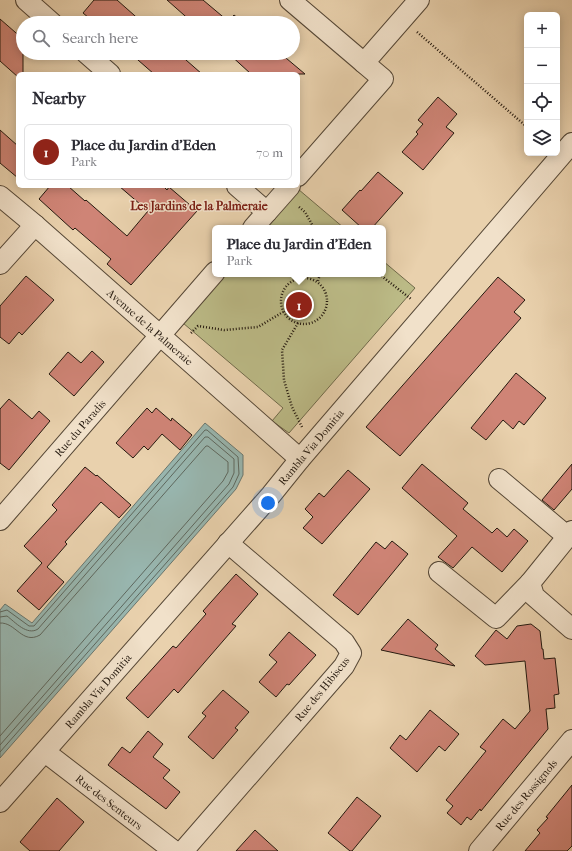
<!DOCTYPE html>
<meta charset="utf-8">
<style>
body{margin:0;font-family:"IM FELL French Canon",serif;background:#f7f7f7;color:#2b2b33}
.controls{position:absolute;right:12px;top:12px;display:grid;overflow:hidden;border-radius:6px;box-shadow:0 2px 10px #0003}
.controls button{width:36px;height:36px;display:grid;place-items:center;padding:0;border:0;border-bottom:1px solid #e1e1e2;background:#fff;color:#2b2b33;font:20px sans-serif}
.you{position:absolute;left:268px;top:503px;width:14px;height:14px;margin:-10px;border:3px solid #fff;border-radius:50%;background:#1a73e8;box-shadow:0 0 0 6px #1a73e833}
.badge{display:grid;place-items:center;width:26px;height:26px;border-radius:50%;background:#8f2418;color:#fff;font-size:13px;font-weight:700}
.pin{position:absolute;translate:-50% -50%;border:2px solid #fff;box-shadow:0 1px 4px #0006}
.popup{position:absolute;left:212px;top:225px;width:174px;height:52px;box-sizing:border-box;display:grid;place-content:center;border-radius:6px;background:#fff;filter:drop-shadow(0 1px 3px #0005);font-size:13px;white-space:nowrap;color:#7c7c81}
.popup b{font-size:15px;color:#2b2b33}
.popup::after{content:'';position:absolute;left:50%;top:100%;margin-left:-8px;border:8px solid transparent;border-top-color:#fff}
.list{margin:0;padding:0;list-style:none}
h2{display:flex;justify-content:space-between;align-items:center;height:52px;margin:0;padding:0 16px;font-size:17px}
h2 small{font-size:13px;font-weight:400;color:#7c7c81}
.list li{display:grid;grid-template-columns:26px 1fr auto;gap:12px;align-items:center;box-sizing:border-box;height:56px;margin:0 8px 8px;padding:0 8px;border:1px solid #e1e1e2;border-radius:6px}
.list b{display:block;font-size:15px;white-space:nowrap}
.list p{margin:0;font-size:13px;white-space:nowrap;color:#7c7c81}
.list em{font-size:13px;font-style:normal;color:#7c7c81}
.icon{flex:none;width:22px;height:22px;fill:none;stroke:currentColor;stroke-width:2;stroke-linecap:round;stroke-linejoin:round}
.map{position:relative;flex:none;width:572px;height:851px;overflow:hidden}
.search{position:absolute;background:#fff;box-shadow:0 2px 10px #0003;left:16px;top:16px;width:284px;height:44px;display:flex;align-items:center;gap:10px;box-sizing:border-box;padding:0 14px;border-radius:22px;color:#7c7c81;font-size:15px}
.panel{position:absolute;background:#fff;box-shadow:0 2px 10px #0003;left:16px;top:72px;width:284px;height:116px;border-radius:6px}
.map>svg:first-child{display:block}
.green{fill:#bbba86;stroke:#706a4a}
.water{fill:#98b6af;stroke:#6a776f}
.lines{fill:none;stroke-linecap:round;stroke-linejoin:round}
.shore{stroke:#5e685f;stroke-width:1}
.building{fill:#cf8476;stroke:#24190f}
.street-casing{stroke:#554736;stroke-width:22}
.path{stroke:#24190f;stroke-width:2.5;stroke-dasharray:1 2;stroke-linecap:butt}
.street{stroke:#f1e1ca;stroke-width:20}
.labels{text-anchor:middle;stroke-width:3;stroke-linejoin:round;paint-order:stroke}
.street-label{font-size:11px;fill:#24190f;stroke:#f1e1ca}
.neighbourhood-label{font-size:12px;font-weight:bold;fill:#7a1f14;stroke:#f1e1ca}
</style>
<div class="map">
<svg width="572" height="851" viewBox="0 0 572 851">
<rect width="100%" height="100%" fill="#e9d1ad"/>
<filter id="stains"><feTurbulence type="fractalNoise" baseFrequency=".005" numOctaves="4"/><feColorMatrix values="0 0 0 0 .2 0 0 0 0 .09 0 0 0 0 .02 0 0 0 .5 -.17"/></filter>
<radialGradient id="worn" r=".72"><stop offset=".6" stop-color="#630" stop-opacity="0"/><stop offset="1" stop-color="#630" stop-opacity=".3"/></radialGradient>
<g class="green">
<polygon points="298,189 344,228 265,228"/>
<polygon points="383,261 415,288 289,433 272,421 283,408 183,323 225,274 383,274"/>
</g>
<polygon class="water" points="205,423 243,455 243,475 236,489 0,758 0,610 5,604 32,623"/>
<g class="lines">
<g class="shore">
<polyline points="0,612 7,610 29,626 34,626 205,430 207,430 238,457 239,474 233,487 0,752"/>
<path d="M0,617l7,-1c8,6 20,20 31,13l167,-192h3l26,22v14l-5,11 -229,261"/>
<path d="M0,623c16,-1 22,22 40,12l166,-189h2l20,16v10l-5,9 -223,255"/>
</g>
</g>
<g class="building">
<polygon points="94,0 117,0 143,23 95,23 83,13"/>
<polygon points="167,0 203,0 228,21 234,15 244,23 193,23"/>
<polygon points="0,19 23,39 23,74 18,74 18,77 0,61"/>
<polygon points="130,53 178,53 202,74 154,74"/>
<polygon points="228,53 280,53 305,74 251,74"/>
<polygon points="438,97 457,114 446,127 454,133 423,170 402,152 418,134 416,132 423,124 418,120"/>
<polygon points="0,130 18,146 18,178 0,163"/>
<polygon points="378,172 403,193 372,228 362,228 342,210 360,190 361,191"/>
<polygon points="50,186 68,186 85,201 86,200 127,236 148,211 119,186 163,186 167,190 169,187 197,211 131,285 107,264 111,259 75,228 73,230 39,199"/>
<polygon points="26,276 54,300 22,335 19,332 9,344 0,337 0,306"/>
<polygon points="498,277 525,300 514,312 521,318 400,456 366,427"/>
<polygon points="92,351 104,362 74,396 49,374 68,352 81,363"/>
<polygon points="516,373 546,398 524,425 519,421 513,429 503,420 486,440 471,428"/>
<polygon points="9,399 32,419 39,411 50,421 9,470 0,463 0,409"/>
<polygon points="147,408 152,413 156,408 171,421 172,418 192,435 180,450 162,434 148,450 144,446 133,458 116,443"/>
<polygon points="422,464 468,503 463,509 492,533 497,528 507,537 514,529 528,541 502,572 472,547 453,568 438,557 457,536 402,488"/>
<polygon points="572,464 572,489 554,510 542,500"/>
<polygon points="85,467 96,476 97,475 131,505 119,518 101,502 65,542 67,544 47,567 64,582 39,610 17,591 42,563 24,546 57,510 52,505"/>
<polygon points="348,470 370,489 322,544 303,528 313,517 305,509 319,493 324,497"/>
<polygon points="392,541 408,554 358,615 333,595 376,542 385,549"/>
<polygon points="236,574 258,594 232,624 236,626 178,693 174,689 148,718 126,698 173,646 176,648 206,614 203,611"/>
<polygon points="408,619 438,645 435,649 455,666 381,650"/>
<polygon points="531,624 540,631 542,649 543,649 544,659 555,658 559,694 554,695 555,708 546,709 548,729 481,811 480,809 471,820 467,817 461,825 447,813 453,806 446,800 486,751 480,747 503,719 515,729 530,711 525,661 485,665 475,656 496,630 507,639 517,626"/>
<polygon points="289,632 316,655 289,685 287,684 276,697 259,682 277,662 269,655"/>
<polygon points="223,690 249,712 235,728 238,730 213,759 188,737 206,716 202,713"/>
<polygon points="430,710 459,734 445,751 439,746 417,772 390,748 400,735 406,740"/>
<polygon points="148,731 163,744 153,757 170,770 163,778 180,792 166,809 108,765 122,747 130,753"/>
<polygon points="572,785 572,846 567,851 525,851 540,833 537,830 548,818 546,817"/>
<polygon points="357,797 381,816 352,851 350,851 328,833"/>
<polygon points="57,798 84,822 59,851 30,851 20,842"/>
<polygon points="255,830 267,841 278,851 236,851"/>
</g>
<g class="lines">
<g class="street-casing">
<g id="street">
<polyline points="26,0 52,23"/>
<polyline points="290,0 364,63"/>
<polyline points="86,53 110,74"/>
<polyline points="298,176 383,79 364,63 419,0"/>
<polyline points="237,186 267,212 253,228"/>
<polyline points="0,196 35,225 300,459"/>
<polyline points="267,212 290,186"/>
<polyline points="0,264 35,225"/>
<polyline points="499,479 568,537"/>
<polyline points="0,520 215,272"/>
<polyline points="572,531 530,583 534,596 572,629"/>
<polyline points="439,572 496,618 530,583"/>
<polyline points="45,752 174,851"/>
<polyline points="0,802 271,495 300,459 572,143"/>
<polyline points="183,851 344,666 351,653 344,642 228,543"/>
<polyline points="479,851 572,740"/>
</g>
</g>
<g class="path">
<polyline points="417,32 527,127"/>
<polyline points="299,207 305,212 314,228"/>
<polyline points="379,274 411,299"/>
<circle cx="304" cy="301" r="23"/>
<polyline points="318,281 320,274"/>
<polyline points="298,323 282,350 284,380 292,407 302,427"/>
<polyline points="191,333 198,326 224,330 258,327 283,312"/>
</g>
<use href="#street" class="street"/>
</g>
<g class="labels">
<g class="street-label">
<text transform="translate(150 327) rotate(41)" y="4">Avenue de la Palmeraie</text>
<text transform="translate(80 428) rotate(-49)" y="4">Rue du Paradis</text>
<text transform="translate(311 447) rotate(-50)" y="4">Rambla Via Domitia</text>
<text transform="translate(322 689) rotate(-51)" y="4">Rue des Hibiscus</text>
<text transform="translate(98 691) rotate(-49)" y="4">Rambla Via Domitia</text>
<text transform="translate(526 795) rotate(-50)" y="4">Rue des Rossignols</text>
<text transform="translate(109 802) rotate(38)" y="4">Rue des Senteurs</text>
</g>
<g class="neighbourhood-label">
<text x="199" y="210">Les Jardins de la Palmeraie</text>
</g>
</g>
<rect width="100%" height="100%" filter="url(#stains)"/>
<rect width="100%" height="100%" fill="url(#worn)"/>
</svg>
<div class="controls">
<button>+</button>
<button>−</button>
<button><svg class="icon" aria-label="locate" viewBox="0 0 24 24"><circle cx="12" cy="12" r="6"/><path d="M12 2v4M12 18v4M2 12h4M18 12h4"/></svg></button>
<button><svg class="icon" aria-label="layers" viewBox="0 0 24 24"><path d="M12 4l9 5-9 5-9-5zM3 14l9 5 9-5"/></svg></button>
</div>
<div class="you"></div>
<div class="pin badge" style="left:299px;top:305px">1</div>
<div class="popup"><b>Place du Jardin d'Eden</b>Park</div>
<div class="search"><svg class="icon" aria-label="search" viewBox="0 0 24 24"><circle cx="10" cy="10" r="6"/><path d="M15 15l6 6"/></svg>Search here</div>
<section class="panel">
<h2>Nearby<small></small></h2>
<ul class="list">
<li><span class="badge">1</span><div><b>Place du Jardin d'Eden</b><p>Park</p></div><em>70 m</em></li>
</ul>
</section>
</div>
